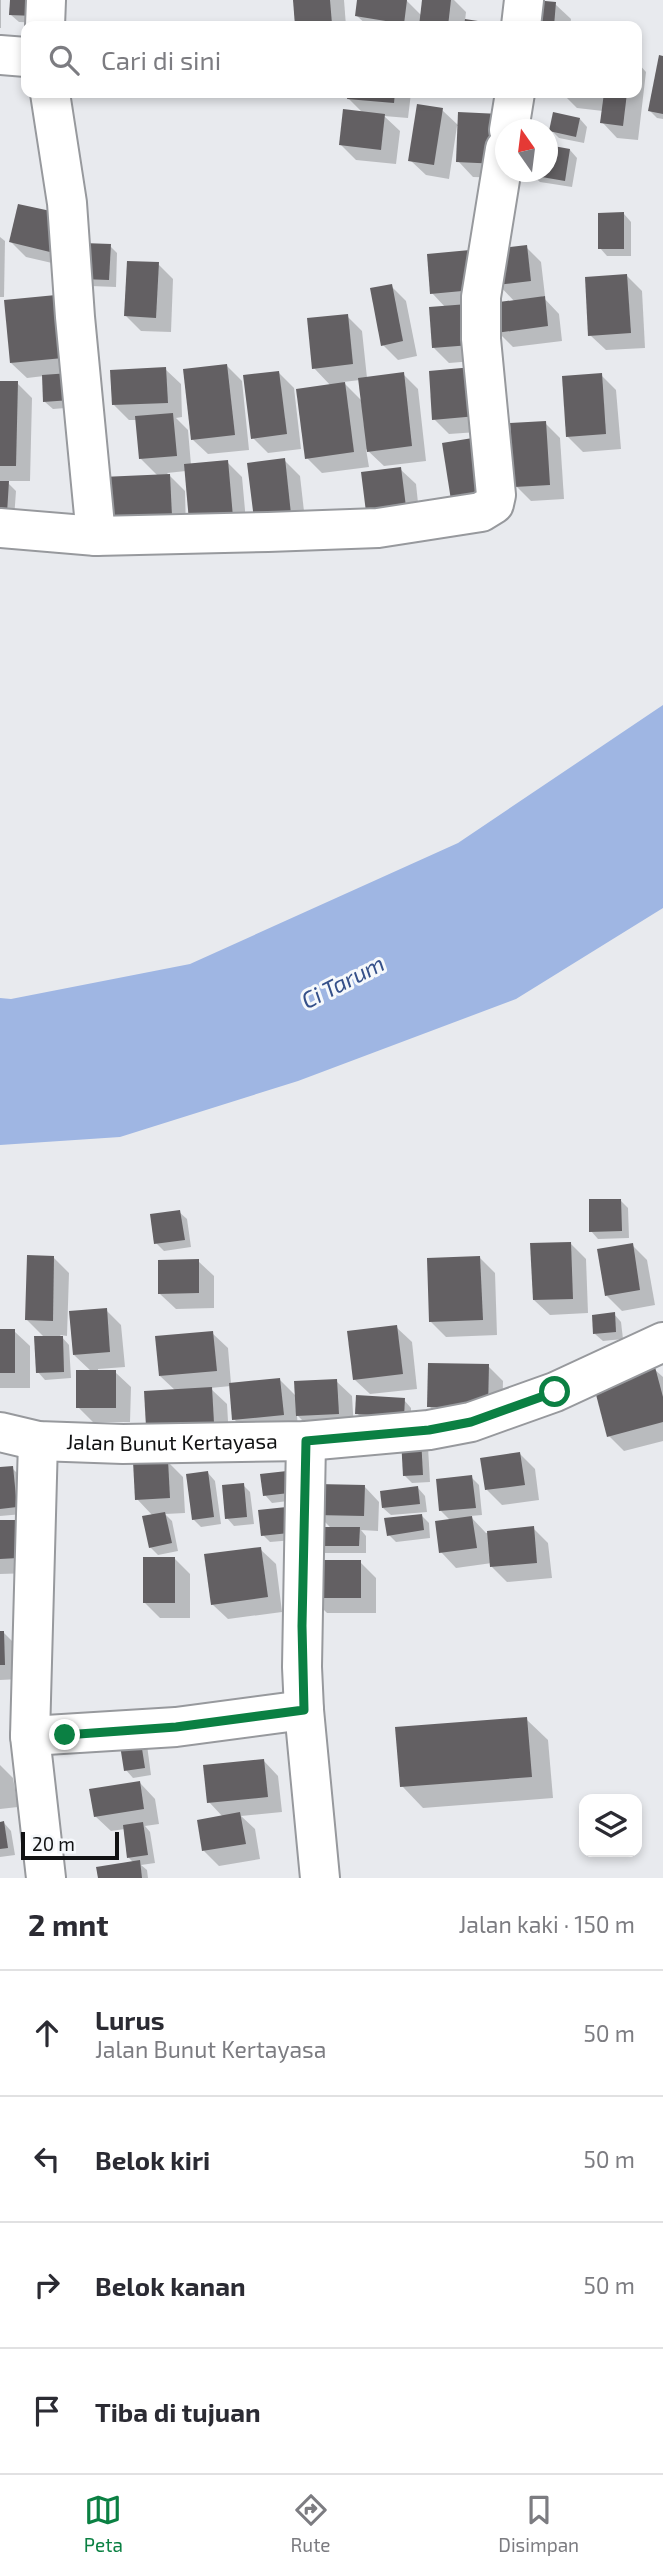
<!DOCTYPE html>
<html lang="id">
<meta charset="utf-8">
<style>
body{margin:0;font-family:"Exo 2",sans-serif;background:#f7f7f7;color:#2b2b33}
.controls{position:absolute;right:21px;bottom:21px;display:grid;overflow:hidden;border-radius:14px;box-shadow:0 4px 10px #0003}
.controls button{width:63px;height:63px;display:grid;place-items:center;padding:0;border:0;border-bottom:2px solid #e1e1e2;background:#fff;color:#2b2b33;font:35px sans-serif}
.compass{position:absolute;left:495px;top:119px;width:63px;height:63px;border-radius:50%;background:#fff;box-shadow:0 4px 10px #0003;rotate:346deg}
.scale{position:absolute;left:21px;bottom:18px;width:98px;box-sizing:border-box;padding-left:7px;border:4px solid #111213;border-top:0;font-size:19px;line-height:24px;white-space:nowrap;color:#111213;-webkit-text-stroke:5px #f5f8fb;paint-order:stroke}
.stop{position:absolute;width:21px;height:21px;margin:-16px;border:5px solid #0b8043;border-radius:50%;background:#fff}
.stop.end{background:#0b8043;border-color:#fff;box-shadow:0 2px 7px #0008}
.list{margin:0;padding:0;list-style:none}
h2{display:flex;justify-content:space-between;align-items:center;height:91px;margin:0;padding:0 28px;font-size:30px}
h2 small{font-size:23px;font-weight:400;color:#7c7c81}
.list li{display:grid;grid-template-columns:46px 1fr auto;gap:21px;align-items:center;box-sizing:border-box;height:126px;padding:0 28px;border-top:2px solid #e1e1e2}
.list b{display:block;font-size:26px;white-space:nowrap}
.list p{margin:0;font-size:23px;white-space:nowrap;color:#7c7c81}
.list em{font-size:23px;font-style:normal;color:#7c7c81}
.icon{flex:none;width:38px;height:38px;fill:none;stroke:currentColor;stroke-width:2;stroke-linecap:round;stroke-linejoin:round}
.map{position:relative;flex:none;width:663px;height:1878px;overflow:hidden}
.search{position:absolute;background:#fff;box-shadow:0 4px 10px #0003;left:21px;right:21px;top:21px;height:77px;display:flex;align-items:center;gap:18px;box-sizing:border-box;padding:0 24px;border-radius:14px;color:#7c7c81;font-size:26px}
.sheet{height:595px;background:#fff}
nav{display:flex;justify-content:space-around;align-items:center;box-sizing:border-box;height:98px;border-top:2px solid #e1e1e2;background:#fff;font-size:19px;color:#7c7c81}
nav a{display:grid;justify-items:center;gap:4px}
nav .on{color:#0b8043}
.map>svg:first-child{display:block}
.water{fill:#9fb6e3}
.shadow{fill:#0003;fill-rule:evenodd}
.building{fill:#636063}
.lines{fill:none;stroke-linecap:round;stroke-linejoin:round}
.minor-casing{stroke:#97999d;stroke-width:42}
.minor{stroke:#fff;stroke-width:38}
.route{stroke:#0b8043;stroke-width:9}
.labels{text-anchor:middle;stroke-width:6;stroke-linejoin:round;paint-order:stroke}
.street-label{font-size:21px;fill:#111213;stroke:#f5f8fb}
.water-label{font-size:23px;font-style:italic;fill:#355089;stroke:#f5f8fb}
</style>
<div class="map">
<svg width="663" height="1878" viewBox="0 0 663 1878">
<rect width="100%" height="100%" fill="#e8eaee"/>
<polygon class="water" points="663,705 663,908 516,999 298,1081 120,1137 0,1145 0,998 11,999 190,964 458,843"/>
<g class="shadow">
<rect x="0" y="0" width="1" height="28"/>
<polygon points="12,0 43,23 19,22 11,15"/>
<polygon points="294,0 344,0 346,26 296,26"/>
<polygon points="359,0 407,1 422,16 424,0 454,0 466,12 465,21 493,26 368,26 357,16"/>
<polygon points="555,4 571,19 570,26 533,26"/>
<polygon points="663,58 663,119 657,118 649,110"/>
<polygon points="637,62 646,72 638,140 617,138 602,122 603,111 577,108 562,93 637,93"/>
<polygon points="350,93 411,93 408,118 384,116 400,131 396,164 356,160 340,144 364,114 349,99"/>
<polygon points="442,110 459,126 457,126 449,179 426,175 410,160"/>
<polygon points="500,116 513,178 473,177 458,161"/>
<polygon points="580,119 587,127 584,143 559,138 551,130"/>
<polygon points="548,147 570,150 577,158 572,187 540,182 532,175 532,172 548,172"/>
<polygon points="624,214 631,222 631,256 607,256 600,248"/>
<polygon points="59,215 65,266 26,257 11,242"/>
<polygon points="0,237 5,241 4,297 0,297"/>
<polygon points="110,246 117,253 116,287 91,286 84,278"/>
<polygon points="526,247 541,262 545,296 542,296 559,314 562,341 513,347 498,332 515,302 498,284"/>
<polygon points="469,252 486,360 449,363 434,348 446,308 432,293"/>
<polygon points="158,264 173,279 171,332 141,331 126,316"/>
<polygon points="627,276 642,291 645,348 606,350 590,335"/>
<polygon points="391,286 406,301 417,356 398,360 383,345"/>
<polygon points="56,297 78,407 53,409 45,402 44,376 27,378 11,363"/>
<path d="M347,316l15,15 5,47 36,-4 15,15 8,72 -42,5 -18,-17 3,18 -47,6 -15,-15 24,-72 -17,-18zM360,380l3,22 -20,-20z"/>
<polygon points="227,366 242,381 249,450 208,454 192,439"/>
<polygon points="165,369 181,384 182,417 176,418 188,430 191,465 227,462 242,477 247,532 186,471 167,473 185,491 186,531 121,534 158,476 140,458 137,420 129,420 114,405"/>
<polygon points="472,369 492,431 449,434 434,419"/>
<polygon points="279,373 294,388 301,449 268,453 253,438"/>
<polygon points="601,375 616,390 621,449 583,452 568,437"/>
<polygon points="0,382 17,383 32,398 30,481 6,481 16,491 14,519 0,518"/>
<polygon points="545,423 560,438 564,499 531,501 516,486"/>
<polygon points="284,460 300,476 306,529 271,533"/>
<polygon points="400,469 416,484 420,522 383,526"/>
<polygon points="620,1200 628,1208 629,1238 598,1239 591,1231"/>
<polygon points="179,1212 187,1219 191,1247 164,1251 156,1243"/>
<polygon points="570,1243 586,1259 588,1313 550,1315 534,1300"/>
<polygon points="632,1245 647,1260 655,1305 622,1311 607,1296"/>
<polygon points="54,1258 69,1273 67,1336 60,1335 69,1345 71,1378 45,1380 38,1372 45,1338 27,1320"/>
<polygon points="480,1258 495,1273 497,1335 446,1337 431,1322"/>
<polygon points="198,1261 214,1276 214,1308 176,1309 160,1294"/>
<polygon points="106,1310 121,1325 125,1367 98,1369 98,1372 115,1372 131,1387 130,1422 93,1422 78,1407 92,1372 74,1355"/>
<polygon points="614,1314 621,1322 623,1339 603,1341 595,1334"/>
<polygon points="396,1327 412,1342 417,1389 370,1394 354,1379"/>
<polygon points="0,1331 14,1331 30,1346 30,1388 0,1388"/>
<polygon points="212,1333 228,1348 231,1384 280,1380 296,1396 336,1381 352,1396 354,1429 313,1431 297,1415 298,1430 249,1435 234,1419 231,1386 210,1388 227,1404 229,1438 163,1441 176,1391 160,1376"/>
<polygon points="488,1366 503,1381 502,1423 445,1422 429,1406"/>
<polygon points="654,1369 663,1377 663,1441 624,1451 609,1436"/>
<polygon points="404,1400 411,1408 411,1424 364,1421 357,1413"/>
<polygon points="403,1440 428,1447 430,1482 412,1483 404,1475"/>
<polygon points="520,1454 535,1469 539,1500 502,1505 487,1490"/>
<polygon points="168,1462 183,1477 185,1513 165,1514 172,1521 178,1551 158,1555 150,1547 153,1516 137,1499"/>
<polygon points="12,1468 20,1476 23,1514 0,1516 0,1469"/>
<polygon points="208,1473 215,1481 221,1524 201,1527 193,1519"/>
<polygon points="262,1475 296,1500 272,1503 265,1495"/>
<polygon points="471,1477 479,1485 482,1515 470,1516 486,1533 533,1528 548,1543 552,1578 507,1582 492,1567 492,1563 456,1568 441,1552 451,1521 441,1511"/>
<polygon points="243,1485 250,1492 254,1524 234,1526 227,1518"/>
<polygon points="364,1486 379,1502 378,1531 361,1530 366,1536 366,1553 319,1553 332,1529 318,1515"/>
<polygon points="418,1488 425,1496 427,1512 391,1515 383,1508"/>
<polygon points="260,1512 305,1539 270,1542 263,1535"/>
<polygon points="421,1515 429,1523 430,1538 396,1542 389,1535"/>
<polygon points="0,1522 15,1522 30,1537 32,1573 0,1574"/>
<polygon points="260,1549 276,1564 282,1612 228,1619 212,1604"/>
<polygon points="175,1559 190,1574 190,1618 160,1618 144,1602"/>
<polygon points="360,1562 376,1578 376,1613 327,1613 311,1597"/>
<polygon points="0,1633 4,1633 19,1648 20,1679 0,1680"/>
<polygon points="526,1719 548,1740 553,1798 423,1808 402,1786"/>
<polygon points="121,1740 147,1745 151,1775 133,1778 126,1770"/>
<polygon points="263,1760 278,1776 282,1812 241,1816 255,1829 260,1859 219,1866 204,1851 223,1817 209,1802"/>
<polygon points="0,1765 13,1778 18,1807 0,1809"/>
<polygon points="140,1783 155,1799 159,1824 145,1826 150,1832 155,1863 141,1865 147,1870 148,1878 100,1878 134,1863 129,1858 125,1829 111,1831 95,1816"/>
<polygon points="4,1823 11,1831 15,1855 0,1857 0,1824"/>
</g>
<g class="building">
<polygon points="10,0 37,0 36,16 9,15"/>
<polygon points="293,0 330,0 332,24 295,26"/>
<polygon points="357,0 407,0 404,24 355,16"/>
<polygon points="422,0 451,0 448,26 419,26"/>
<polygon points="534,0 556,2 554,26 531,26"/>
<polygon points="465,19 491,23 491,26 464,26"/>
<polygon points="659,55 663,56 663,114 648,111"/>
<polygon points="348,93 395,93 394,103 347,99"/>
<polygon points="604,93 627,93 623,126 600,123"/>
<polygon points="417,104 443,108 434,165 408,161"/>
<polygon points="343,109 385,114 381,150 339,145"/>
<polygon points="458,112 500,114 499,164 456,162"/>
<polygon points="553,112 580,118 576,137 549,131"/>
<polygon points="548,145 570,149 565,181 530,175 531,172 548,172"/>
<polygon points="18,204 60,213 50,252 9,242"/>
<polygon points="624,212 624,249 598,249 598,213"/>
<polygon points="83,243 111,244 109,280 82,279"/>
<polygon points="527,245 531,281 496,285 492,249"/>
<polygon points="470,250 473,290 430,294 427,254"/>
<polygon points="127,261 159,262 156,318 124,316"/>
<polygon points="627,274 631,333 588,336 585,277"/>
<polygon points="392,284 403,341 381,346 370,288"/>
<polygon points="56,295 63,358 10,363 4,300"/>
<polygon points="545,296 548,326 496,333 492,303"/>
<polygon points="468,304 471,345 432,348 429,307"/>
<polygon points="348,314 353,364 312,369 307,318"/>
<polygon points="227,364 235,435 191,440 183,369"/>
<polygon points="166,367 168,403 112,405 110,370"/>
<polygon points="473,367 477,416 432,420 429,371"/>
<polygon points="279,371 287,434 251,439 243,375"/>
<polygon points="404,372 412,446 367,452 358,378"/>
<polygon points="70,373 71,400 43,402 42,375"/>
<polygon points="602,373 606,434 566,437 562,376"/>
<polygon points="0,381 18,381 16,466 0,466"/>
<polygon points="345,382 354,452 305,459 296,389"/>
<polygon points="173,413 177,456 139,459 135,416"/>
<polygon points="546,421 550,485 514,487 510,423"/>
<polygon points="485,436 494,492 451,500 442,443"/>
<polygon points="285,458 291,514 254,519 247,463"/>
<polygon points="228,460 233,517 189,521 184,464"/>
<polygon points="401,467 406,507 366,512 361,472"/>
<polygon points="170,474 172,516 104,520 102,477"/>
<polygon points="0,481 9,481 7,513 0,512"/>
<polygon points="589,1199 621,1199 622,1231 589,1232"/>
<polygon points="180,1210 185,1240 154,1244 150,1214"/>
<polygon points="571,1242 573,1299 533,1300 530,1243"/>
<polygon points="633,1243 640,1290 605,1296 597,1249"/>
<polygon points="27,1255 54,1256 53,1321 25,1320"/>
<polygon points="480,1256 483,1320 429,1322 427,1258"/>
<polygon points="199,1259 199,1293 158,1294 158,1260"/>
<polygon points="107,1308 110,1352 73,1355 69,1311"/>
<polygon points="615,1312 616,1332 593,1334 592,1315"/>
<polygon points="397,1325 403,1374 353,1380 347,1331"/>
<rect x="0" y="1329" width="15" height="44"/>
<polygon points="213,1331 217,1371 159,1376 155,1336"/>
<polygon points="34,1336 63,1336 64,1372 36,1373"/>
<polygon points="428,1363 489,1364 488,1408 427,1407"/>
<polygon points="655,1367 663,1397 663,1422 607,1437 593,1383"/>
<rect x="76" y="1370" width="40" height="38"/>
<polygon points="280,1378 284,1415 232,1420 229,1383"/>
<polygon points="337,1379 339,1414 296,1416 294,1381"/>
<polygon points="212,1387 214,1423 146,1427 144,1391"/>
<polygon points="356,1395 405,1398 404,1417 355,1414"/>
<polygon points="421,1438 423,1475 403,1476 401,1439"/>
<polygon points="520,1452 525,1485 485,1490 480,1458"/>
<polygon points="168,1460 170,1498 135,1500 133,1461"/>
<polygon points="13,1466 17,1507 0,1509 0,1467"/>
<polygon points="208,1471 214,1517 192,1520 186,1474"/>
<polygon points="287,1471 289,1493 263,1496 260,1474"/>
<polygon points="472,1475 476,1508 439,1511 436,1479"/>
<polygon points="244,1483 247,1517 225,1519 222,1485"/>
<polygon points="317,1484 365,1485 364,1516 316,1515"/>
<polygon points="418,1486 420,1504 382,1508 380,1491"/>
<polygon points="296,1506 298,1532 261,1536 258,1510"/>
<polygon points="165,1512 172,1543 149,1548 142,1516"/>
<polygon points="422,1514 424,1530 387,1536 384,1518"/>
<polygon points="472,1516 477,1548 439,1553 435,1521"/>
<polygon points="0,1520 16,1520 18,1558 0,1559"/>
<polygon points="534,1526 537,1563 490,1567 487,1531"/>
<polygon points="310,1527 360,1527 359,1546 310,1546"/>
<polygon points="261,1547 268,1597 211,1605 204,1554"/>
<rect x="143" y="1557" width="32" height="46"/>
<rect x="310" y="1560" width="51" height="38"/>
<polygon points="0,1631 4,1631 5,1665 0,1665"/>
<polygon points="527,1717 532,1777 400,1787 395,1727"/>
<polygon points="140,1736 145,1768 124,1771 119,1739"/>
<polygon points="264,1759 268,1797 207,1803 203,1765"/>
<polygon points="140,1781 144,1809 94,1817 89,1789"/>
<polygon points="240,1812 246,1844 202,1851 197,1820"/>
<polygon points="4,1821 8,1848 0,1849 0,1822"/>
<polygon points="143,1822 148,1855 127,1858 123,1825"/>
<polygon points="140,1860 142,1878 98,1878 96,1867"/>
</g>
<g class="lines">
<g class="minor-casing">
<g id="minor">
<polyline points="45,26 46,0"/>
<polyline points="521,26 524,0"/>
<polyline points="0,55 26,57"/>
<polyline points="50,93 67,203 75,317 96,536"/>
<polyline points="509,130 515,93"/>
<polyline points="0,528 96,536 268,532 378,528 481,512 494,504 496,495 481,339 481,297 505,149"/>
<path id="s1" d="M0,1432l38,9 85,3 183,-3 123,-11 42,-8 84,-30 108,-50"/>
<polyline points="38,1441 30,1736 46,1878"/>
<polyline points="306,1441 302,1667 304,1710 320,1878"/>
<polyline points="30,1736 176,1727 304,1710"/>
</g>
</g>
<use href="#minor" class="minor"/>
</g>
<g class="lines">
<polyline class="route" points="65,1735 176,1727 304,1710 302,1626 306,1441 429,1430 471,1422 555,1392"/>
</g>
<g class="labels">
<g class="street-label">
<text dy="7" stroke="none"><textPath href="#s1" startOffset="173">Jalan Bunut Kertayasa</textPath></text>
</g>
<g class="water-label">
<text transform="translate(343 982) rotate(-27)" y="8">Ci Tarum</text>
</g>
</g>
</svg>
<div class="controls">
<button><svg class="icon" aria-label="layers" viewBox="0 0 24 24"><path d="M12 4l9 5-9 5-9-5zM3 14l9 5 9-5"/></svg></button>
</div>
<svg class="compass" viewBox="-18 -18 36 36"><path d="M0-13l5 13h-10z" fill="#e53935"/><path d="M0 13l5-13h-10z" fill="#7c7c81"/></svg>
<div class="scale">20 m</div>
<div class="stop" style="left:555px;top:1392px"></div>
<div class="stop end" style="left:65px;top:1735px"></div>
<div class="search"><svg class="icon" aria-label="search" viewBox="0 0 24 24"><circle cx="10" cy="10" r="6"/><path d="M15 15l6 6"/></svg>Cari di sini</div>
</div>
<section class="sheet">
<h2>2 mnt<small>Jalan kaki · 150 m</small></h2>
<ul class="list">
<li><svg class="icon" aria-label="ahead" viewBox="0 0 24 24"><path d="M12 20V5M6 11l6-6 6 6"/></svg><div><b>Lurus</b><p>Jalan Bunut Kertayasa</p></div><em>50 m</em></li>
<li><svg class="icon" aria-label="left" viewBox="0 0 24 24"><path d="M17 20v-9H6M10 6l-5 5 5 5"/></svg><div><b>Belok kiri</b></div><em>50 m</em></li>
<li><svg class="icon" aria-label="right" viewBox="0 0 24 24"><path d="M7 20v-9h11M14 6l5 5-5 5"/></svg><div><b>Belok kanan</b></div><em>50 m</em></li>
<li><svg class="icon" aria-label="arrive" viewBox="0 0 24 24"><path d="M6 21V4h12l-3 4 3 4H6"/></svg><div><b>Tiba di tujuan</b></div></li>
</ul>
</section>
<nav>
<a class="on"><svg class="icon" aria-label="map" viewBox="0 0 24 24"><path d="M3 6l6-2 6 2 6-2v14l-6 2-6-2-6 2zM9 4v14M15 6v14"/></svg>Peta</a>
<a><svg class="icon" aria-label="directions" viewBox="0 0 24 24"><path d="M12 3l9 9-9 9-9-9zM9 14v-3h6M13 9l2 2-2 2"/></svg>Rute</a>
<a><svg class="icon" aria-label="saved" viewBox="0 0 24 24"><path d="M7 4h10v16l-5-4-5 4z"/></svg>Disimpan</a>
</nav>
